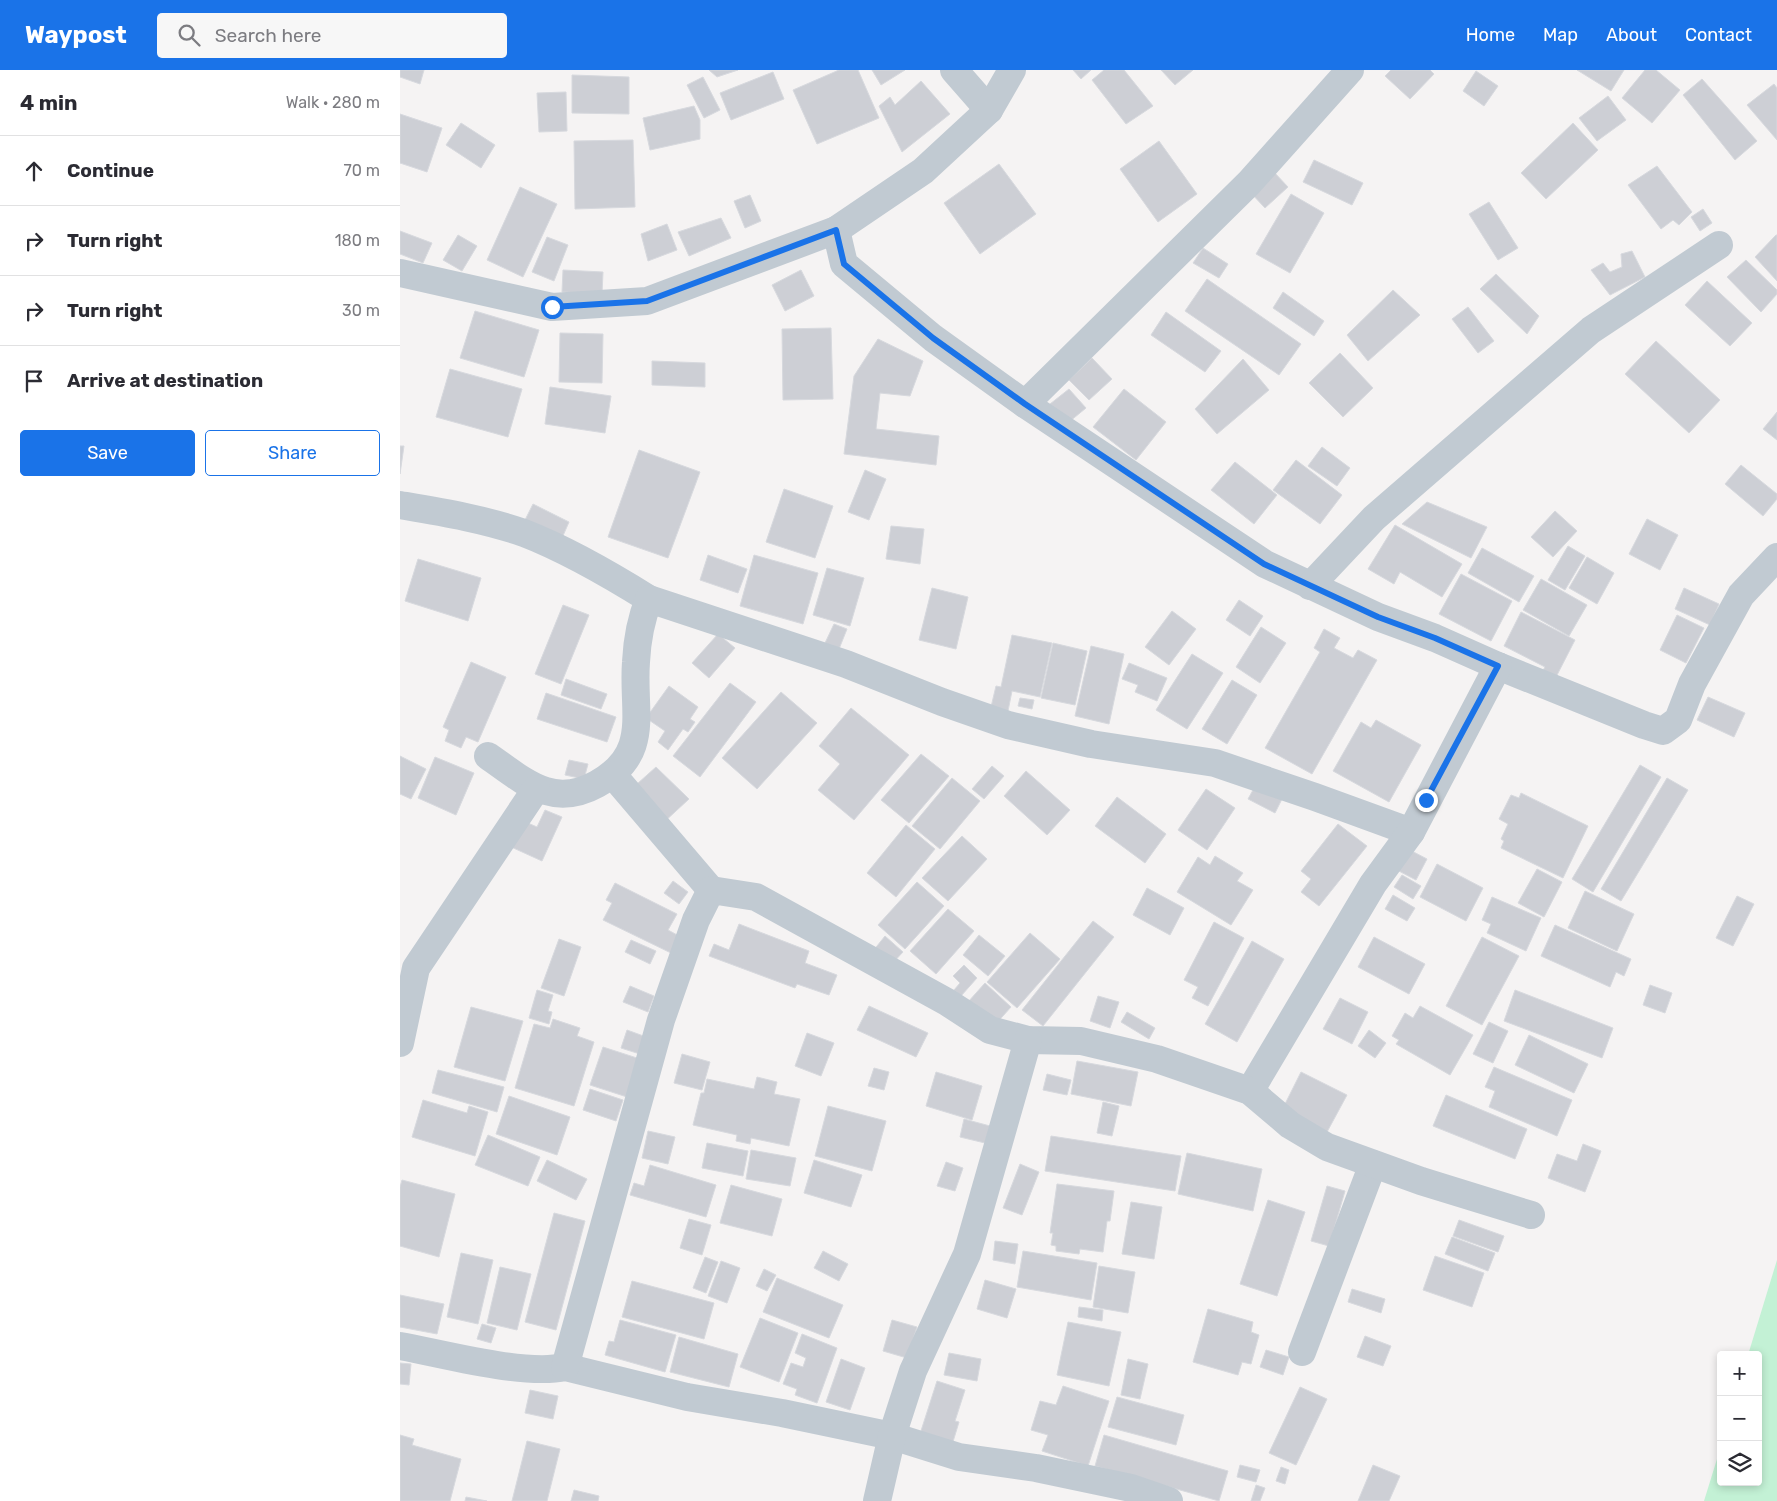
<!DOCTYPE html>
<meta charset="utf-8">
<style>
body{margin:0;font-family:Rubik,sans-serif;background:#f7f7f7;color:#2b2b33}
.controls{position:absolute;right:15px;bottom:15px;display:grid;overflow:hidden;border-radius:5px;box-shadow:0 2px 8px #0003}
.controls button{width:45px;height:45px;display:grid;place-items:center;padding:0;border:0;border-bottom:1px solid #e1e1e2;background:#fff;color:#2b2b33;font:25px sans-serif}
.stop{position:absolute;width:15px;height:15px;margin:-11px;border:4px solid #1a73e8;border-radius:50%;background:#fff}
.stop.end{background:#1a73e8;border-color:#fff;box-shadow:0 1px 5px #0008}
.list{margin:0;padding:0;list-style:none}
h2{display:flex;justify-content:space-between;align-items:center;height:65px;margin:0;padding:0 20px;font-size:21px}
h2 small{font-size:16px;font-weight:400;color:#7c7c81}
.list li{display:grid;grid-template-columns:32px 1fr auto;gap:15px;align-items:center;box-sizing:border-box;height:70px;padding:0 20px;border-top:1px solid #e1e1e2}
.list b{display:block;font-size:19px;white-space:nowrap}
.list em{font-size:16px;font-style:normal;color:#7c7c81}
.actions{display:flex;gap:10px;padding:15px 20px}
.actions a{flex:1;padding:11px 0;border:1px solid #1a73e8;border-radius:5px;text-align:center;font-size:18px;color:#1a73e8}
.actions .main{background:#1a73e8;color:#fff}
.icon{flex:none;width:28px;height:28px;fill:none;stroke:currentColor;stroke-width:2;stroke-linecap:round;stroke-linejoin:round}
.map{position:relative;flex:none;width:1377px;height:1431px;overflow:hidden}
header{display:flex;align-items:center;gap:30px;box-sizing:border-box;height:70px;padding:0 25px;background:#1a73e8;color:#fff}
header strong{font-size:24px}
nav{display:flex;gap:28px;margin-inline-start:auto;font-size:18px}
.search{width:350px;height:45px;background:#f7f7f7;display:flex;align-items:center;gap:12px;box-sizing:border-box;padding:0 18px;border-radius:5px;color:#7c7c81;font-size:19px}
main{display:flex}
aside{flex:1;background:#fff}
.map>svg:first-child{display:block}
.green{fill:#c3f1d5}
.building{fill:#cdcfd5;stroke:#d7d9de}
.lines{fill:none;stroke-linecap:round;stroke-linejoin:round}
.minor{stroke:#c1cad2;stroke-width:28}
.route{stroke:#1a73e8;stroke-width:6}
</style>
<header>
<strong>Waypost</strong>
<div class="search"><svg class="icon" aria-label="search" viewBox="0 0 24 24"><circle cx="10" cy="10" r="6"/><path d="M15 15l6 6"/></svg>Search here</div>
<nav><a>Home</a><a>Map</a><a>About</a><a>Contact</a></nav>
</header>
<main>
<aside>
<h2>4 min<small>Walk · 280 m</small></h2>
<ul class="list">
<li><svg class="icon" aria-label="ahead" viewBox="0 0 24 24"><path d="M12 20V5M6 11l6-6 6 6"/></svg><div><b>Continue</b></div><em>70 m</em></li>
<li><svg class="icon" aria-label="right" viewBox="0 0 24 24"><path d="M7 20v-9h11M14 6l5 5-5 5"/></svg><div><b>Turn right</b></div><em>180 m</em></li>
<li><svg class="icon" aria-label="right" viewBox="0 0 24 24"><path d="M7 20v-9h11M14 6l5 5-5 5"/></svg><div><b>Turn right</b></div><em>30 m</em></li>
<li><svg class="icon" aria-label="arrive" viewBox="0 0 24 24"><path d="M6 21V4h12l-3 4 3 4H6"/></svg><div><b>Arrive at destination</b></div></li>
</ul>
<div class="actions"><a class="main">Save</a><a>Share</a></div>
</aside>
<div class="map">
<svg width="1377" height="1431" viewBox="0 0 1377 1431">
<rect width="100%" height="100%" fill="#f5f3f3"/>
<polygon class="green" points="1377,1190 1377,1431 1304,1431 1321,1376 1321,1412 1358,1412 1358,1285 1348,1285"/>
<g class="building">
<polygon points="0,0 24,0 20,14 0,7"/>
<polygon points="309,0 338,0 317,7"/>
<polygon points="439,0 458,0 479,48 417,74 393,20"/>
<polygon points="472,0 505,0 481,15"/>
<polygon points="673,0 691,0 681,9"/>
<polygon points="704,0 724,0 753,36 726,54 692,10"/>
<polygon points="761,0 793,0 775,15"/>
<polygon points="991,0 1030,0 1034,4 1010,29 985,6"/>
<polygon points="1177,0 1224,0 1211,21"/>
<polygon points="1245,0 1256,0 1280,20 1252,53 1222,28"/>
<polygon points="1076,1 1098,16 1084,36 1063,21"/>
<polygon points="373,2 384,29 331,50 320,23"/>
<polygon points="172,5 229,7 229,44 172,43"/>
<polygon points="303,7 320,40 304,48 287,15"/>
<polygon points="1302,9 1357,71 1335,90 1283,25"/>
<polygon points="521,11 550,44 502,82 479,36 490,27 495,35"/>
<polygon points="1374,14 1377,18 1377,70 1347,35"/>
<polygon points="166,22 167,61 139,62 137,23"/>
<polygon points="1208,26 1226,50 1197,71 1179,48"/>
<polygon points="294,36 300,50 300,69 250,80 243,48"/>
<polygon points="0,44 42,58 27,102 0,93"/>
<polygon points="61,53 95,75 81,98 46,75"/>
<polygon points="1173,53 1198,80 1146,129 1121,103"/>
<polygon points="233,70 235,137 175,139 174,71"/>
<polygon points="759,71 797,124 758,152 720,99"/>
<polygon points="914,90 963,113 952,135 903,112"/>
<polygon points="599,94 636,144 580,184 544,133"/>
<polygon points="1257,96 1292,142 1279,155 1273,150 1261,159 1228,115"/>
<polygon points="873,101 888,117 865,138 850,122"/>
<polygon points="120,117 157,134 123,207 87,190"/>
<polygon points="891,124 924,143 890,203 856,184"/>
<polygon points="350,125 361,151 345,158 334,131"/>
<polygon points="1089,132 1118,178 1098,190 1069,144"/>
<polygon points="1303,139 1312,153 1300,161 1291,147"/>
<polygon points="321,148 331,168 289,186 278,162"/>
<polygon points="267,154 277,180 248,191 241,164"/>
<polygon points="0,161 32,173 23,193 0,184"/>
<polygon points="58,165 77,176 62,201 43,190"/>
<polygon points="1376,165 1377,165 1377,211 1355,187"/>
<polygon points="147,167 168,175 154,211 132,202"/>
<polygon points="803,178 828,194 819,208 793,193"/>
<polygon points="1232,181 1245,207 1210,225 1191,200 1203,193 1210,202 1222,197 1221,184"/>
<polygon points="1346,190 1377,220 1377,224 1361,242 1327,207"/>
<polygon points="163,200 203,202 202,224 162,222"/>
<polygon points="401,200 414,226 385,241 372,215"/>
<polygon points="1096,204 1139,246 1127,264 1080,219"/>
<polygon points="807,209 901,274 879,305 785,241"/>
<polygon points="1307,211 1352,253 1330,276 1285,235"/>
<polygon points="993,220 1020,245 968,291 947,265"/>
<polygon points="883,222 924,251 914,266 873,238"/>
<polygon points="1068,237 1094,271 1078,283 1052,249"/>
<polygon points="75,241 139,260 124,307 60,288"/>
<polygon points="766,242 821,281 805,302 751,265"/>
<polygon points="431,258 433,329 383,330 382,259"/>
<polygon points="160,263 203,264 202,313 159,312"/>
<polygon points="478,269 523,291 510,326 480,323 476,359 539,366 536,395 444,384 454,306"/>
<polygon points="1256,271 1320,330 1289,363 1225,304"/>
<polygon points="940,283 973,318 943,347 909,313"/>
<polygon points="692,288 712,309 689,330 669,310"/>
<polygon points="843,289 869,320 817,364 795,339"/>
<polygon points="252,291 305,293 305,317 252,315"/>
<polygon points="50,299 122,319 108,367 36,347"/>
<polygon points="150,317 211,326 205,363 145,354"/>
<polygon points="669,319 686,338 669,352 650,334"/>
<polygon points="724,319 766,352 736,390 693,357"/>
<polygon points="1377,342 1377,370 1363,359"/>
<polygon points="0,376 4,376 0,404"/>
<polygon points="922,377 950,398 937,416 908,396"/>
<polygon points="239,380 300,402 268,488 208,467"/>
<polygon points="896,390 942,425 920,454 873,420"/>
<polygon points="835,392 877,425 854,454 811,420"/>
<polygon points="1341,395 1377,424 1377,429 1363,446 1325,414"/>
<polygon points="465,400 486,409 469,450 448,442"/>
<polygon points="384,419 433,436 415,488 366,472"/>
<polygon points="1027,432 1087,457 1071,488 1002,454"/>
<polygon points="133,434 169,452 162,468 125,450"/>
<polygon points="1155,441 1177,461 1153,487 1131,467"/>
<polygon points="1247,449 1278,465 1260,500 1229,484"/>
<polygon points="995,455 1062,494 1042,527 1000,502 994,514 968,499"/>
<polygon points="491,456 524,459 520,494 486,489"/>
<polygon points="1168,476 1185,486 1165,520 1148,510"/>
<polygon points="1082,478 1134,506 1119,532 1068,503"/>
<polygon points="308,485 347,499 338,523 300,510"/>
<polygon points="354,485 418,503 403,554 340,536"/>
<polygon points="1187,487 1214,503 1197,534 1169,518"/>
<polygon points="18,489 81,508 68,551 5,531"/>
<polygon points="427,498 464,508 450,556 413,545"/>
<polygon points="1061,504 1112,531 1091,571 1039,544"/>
<polygon points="1141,509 1187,535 1169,566 1123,540"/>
<polygon points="532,518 568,527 556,579 519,570"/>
<polygon points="1284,518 1319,534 1310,555 1275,539"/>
<polygon points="839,530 863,546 850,566 826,550"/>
<polygon points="163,535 189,545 161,614 135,604"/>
<polygon points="772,541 796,559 769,595 745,577"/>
<polygon points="1121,542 1175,570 1155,609 1142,602 1145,597 1104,576"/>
<polygon points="1277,545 1304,558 1286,593 1260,580"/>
<polygon points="434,554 447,559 439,579 425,573"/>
<polygon points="861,557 886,573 860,613 836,597"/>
<polygon points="924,559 940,568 934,578 953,588 958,580 977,590 912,704 865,678 920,582 914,578"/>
<polygon points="318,564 335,578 309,608 292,593"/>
<polygon points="612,565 652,573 640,627 612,621 608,641 591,637 596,616 601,617"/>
<polygon points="653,573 687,581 675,635 641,628"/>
<polygon points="691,576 724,584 709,654 675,646"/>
<polygon points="792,584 823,603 787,659 756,640"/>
<polygon points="71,592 106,607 78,672 66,667 61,678 45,671 49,660 43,657"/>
<polygon points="729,593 767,608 757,631 735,622 738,615 722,609"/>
<polygon points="166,609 207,624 201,639 161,625"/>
<polygon points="832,610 857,625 827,674 802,659"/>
<polygon points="330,613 356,632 300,707 273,686"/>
<polygon points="269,616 298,637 290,649 295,652 288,662 283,659 268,680 258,672 265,661 246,648"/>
<polygon points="381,622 417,653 357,719 322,688"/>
<polygon points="146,623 216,647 207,672 137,649"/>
<polygon points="1308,627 1345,643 1334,667 1297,650"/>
<polygon points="620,628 634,630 632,639 618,636"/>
<polygon points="451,638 509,685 454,750 418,720 440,694 419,676"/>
<polygon points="976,650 1021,675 989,732 933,701 961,652 971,658"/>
<polygon points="521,684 549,706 509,753 481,730"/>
<polygon points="0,686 26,699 11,729 0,724"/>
<polygon points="35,687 74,703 56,745 18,728"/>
<polygon points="169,690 188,694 184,709 165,705"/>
<polygon points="1240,695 1261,707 1193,822 1172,809"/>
<polygon points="592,696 604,706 584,729 572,719"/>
<polygon points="256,697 289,729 263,753 237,714"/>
<polygon points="626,701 670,740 647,765 604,726"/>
<polygon points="552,708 580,731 540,779 512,756"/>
<polygon points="1267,708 1288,720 1221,831 1201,819"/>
<polygon points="858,711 884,725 875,743 848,729"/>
<polygon points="806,719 835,738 807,780 778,760"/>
<polygon points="1121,723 1188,756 1163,808 1101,778 1104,771 1101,769 1108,754 1099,749 1111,725 1119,728"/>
<polygon points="717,727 766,764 745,793 695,756"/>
<polygon points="145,740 162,747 142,791 109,776 121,750 137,757"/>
<polygon points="938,754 967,776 919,836 901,822 911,809 901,801"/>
<polygon points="506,755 535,779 496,827 467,803"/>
<polygon points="562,766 587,789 548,831 522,808"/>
<polygon points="1008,779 1027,789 1016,810 997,800"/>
<polygon points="815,786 843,803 837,811 853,820 831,855 777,822 798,787 810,795"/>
<polygon points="1037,794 1083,818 1066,851 1020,827"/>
<polygon points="1137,799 1162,812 1144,847 1118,833"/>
<polygon points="1002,805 1021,816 1013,829 994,817"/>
<polygon points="273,811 288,822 279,834 264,823"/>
<polygon points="517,812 544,836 505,879 478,855"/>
<polygon points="215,813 277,844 268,860 279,866 271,883 203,850 212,833 206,830"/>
<polygon points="747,818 784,838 770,865 733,845"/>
<polygon points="1185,821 1234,844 1217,881 1168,858"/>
<polygon points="993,825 1015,838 1007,851 985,839"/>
<polygon points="1337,826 1354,834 1333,876 1316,868"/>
<polygon points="1092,827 1141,848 1126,881 1087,863 1091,854 1082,850"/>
<polygon points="548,839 574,861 536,904 510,881"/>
<polygon points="693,851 714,867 643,956 622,940"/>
<polygon points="814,852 844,868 808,936 792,928 798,917 784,910"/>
<polygon points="339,854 409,881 405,893 437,905 429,925 397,914 395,918 309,886 314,874 329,880"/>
<polygon points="1155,855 1231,889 1224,906 1216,902 1210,917 1141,886"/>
<polygon points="630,863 660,889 617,938 587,912"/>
<polygon points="579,865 605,886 588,906 563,885"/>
<polygon points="485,866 503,882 490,896 473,881"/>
<polygon points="974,867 1025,894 1009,924 958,897"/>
<polygon points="1082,867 1119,886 1082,955 1046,936"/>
<polygon points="159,869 181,877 164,926 141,918"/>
<polygon points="231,870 256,881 250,894 225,882"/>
<polygon points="852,871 884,889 837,972 805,954"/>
<polygon points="564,895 577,908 561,926 554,920 560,913 553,906"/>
<polygon points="585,913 611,937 594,956 568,932"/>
<polygon points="1250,915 1272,923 1265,943 1243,935"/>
<polygon points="230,916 254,926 248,942 223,932"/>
<polygon points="137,920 153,925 148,941 152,942 149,954 129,948"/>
<polygon points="1115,920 1213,958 1202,988 1104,951"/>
<polygon points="698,926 719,932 710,958 690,951"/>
<polygon points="940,928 968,942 952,974 923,959"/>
<polygon points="469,936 528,963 516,987 457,960"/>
<polygon points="1020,936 1073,965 1050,1005 996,974 999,970 992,966 1005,943 1013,948"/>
<polygon points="71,937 123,951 105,1011 54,997"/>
<polygon points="727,942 755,958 749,969 721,952"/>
<polygon points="153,949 180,958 177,966 194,972 174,1036 115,1018 134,954 150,958"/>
<polygon points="1089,952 1108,961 1093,993 1073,984"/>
<polygon points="227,960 249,968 243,985 221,978"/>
<polygon points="969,960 986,973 975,988 958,976"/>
<polygon points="407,963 434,973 421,1006 395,996"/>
<polygon points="1129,965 1188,994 1174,1023 1115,995"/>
<polygon points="203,977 240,989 227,1027 190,1015"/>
<polygon points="282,984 310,992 302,1020 274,1013"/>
<polygon points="677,991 738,1002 731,1036 671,1024"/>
<polygon points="1094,997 1172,1030 1157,1066 1089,1037 1095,1021 1085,1017"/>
<polygon points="474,998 489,1002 484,1020 468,1016"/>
<polygon points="38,1000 104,1017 97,1042 32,1023"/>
<polygon points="536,1002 582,1016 572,1050 526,1036"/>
<polygon points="901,1002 947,1025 927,1062 882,1040"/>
<polygon points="647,1004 671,1010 667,1025 643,1020"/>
<polygon points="357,1007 377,1012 374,1024 400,1029 389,1076 351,1068 350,1074 336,1071 337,1065 293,1055 301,1023 304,1023 307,1009 354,1019"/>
<polygon points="190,1019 223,1030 216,1051 183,1040"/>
<polygon points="1046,1025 1127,1059 1115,1089 1033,1056"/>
<polygon points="109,1026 170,1047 157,1085 96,1064"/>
<polygon points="23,1030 67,1043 69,1036 88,1042 75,1086 12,1067"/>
<polygon points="703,1032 719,1036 712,1066 697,1063"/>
<polygon points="428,1036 486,1051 472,1101 415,1086"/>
<polygon points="564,1049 590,1056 585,1073 560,1067"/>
<polygon points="248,1061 275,1067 268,1094 242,1088"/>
<polygon points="88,1065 140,1087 128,1116 75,1095"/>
<polygon points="651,1066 781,1086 775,1121 645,1101"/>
<polygon points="307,1073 348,1081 343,1106 302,1098"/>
<polygon points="1183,1074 1201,1081 1185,1122 1148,1108 1157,1084 1177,1091"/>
<polygon points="351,1080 396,1088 390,1116 346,1109"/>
<polygon points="787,1083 862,1099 853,1141 778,1124"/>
<polygon points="147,1090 187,1109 176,1130 137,1111"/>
<polygon points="414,1090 462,1105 451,1137 404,1123"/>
<polygon points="546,1092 563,1098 555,1121 537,1116"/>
<polygon points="620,1094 639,1102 622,1145 603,1138"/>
<polygon points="250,1095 316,1115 306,1147 230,1125 234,1113 244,1116"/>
<polygon points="2,1110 55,1124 39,1187 0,1176 0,1117"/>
<polygon points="657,1114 714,1121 710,1151 707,1151 703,1182 680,1179 679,1184 656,1181 656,1176 651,1175 653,1163 650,1163"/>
<polygon points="331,1115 382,1129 372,1166 320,1153"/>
<polygon points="927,1116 945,1121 929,1176 911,1171"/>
<polygon points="868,1130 905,1142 877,1226 840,1214"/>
<polygon points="731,1132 762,1137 754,1189 722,1184"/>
<polygon points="154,1143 185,1151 156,1260 125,1252"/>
<polygon points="289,1149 311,1155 302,1185 280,1178"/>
<polygon points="1059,1150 1104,1166 1098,1182 1053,1166"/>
<polygon points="1052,1167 1095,1183 1088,1201 1045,1184"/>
<polygon points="595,1171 618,1174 615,1194 593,1190"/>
<polygon points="423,1181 448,1194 439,1211 414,1198"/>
<polygon points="623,1181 697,1193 691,1230 617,1217"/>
<polygon points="61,1183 93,1190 78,1254 47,1247"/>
<polygon points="1035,1186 1084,1203 1072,1237 1023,1220"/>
<polygon points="305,1187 318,1192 306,1223 293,1218"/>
<polygon points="321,1191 340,1198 327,1233 308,1226"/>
<polygon points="699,1196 735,1202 728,1243 693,1237"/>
<polygon points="100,1197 131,1204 117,1260 87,1253"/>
<polygon points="364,1199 376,1205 367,1221 356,1216"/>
<polygon points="377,1208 443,1235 429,1268 363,1242"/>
<polygon points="585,1210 616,1219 607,1248 577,1239"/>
<polygon points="232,1211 314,1233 304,1269 222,1247"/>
<polygon points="952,1219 985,1229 981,1243 948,1232"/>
<polygon points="0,1225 44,1234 37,1264 0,1257"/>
<polygon points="679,1237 703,1240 702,1251 678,1247"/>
<polygon points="808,1239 853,1252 851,1262 859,1265 851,1294 842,1292 838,1305 793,1292"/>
<polygon points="360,1248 398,1263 379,1312 340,1297"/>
<polygon points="220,1250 276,1265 265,1302 205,1285 209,1271 214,1272"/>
<polygon points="492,1250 517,1257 507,1288 483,1281"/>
<polygon points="668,1252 721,1262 709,1316 657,1305"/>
<polygon points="82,1254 96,1258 91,1273 77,1269"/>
<polygon points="402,1264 437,1278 417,1333 395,1325 397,1319 383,1314 391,1293 403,1297 406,1288 395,1283"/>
<polygon points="965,1266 991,1276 983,1296 957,1287"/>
<polygon points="279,1267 338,1284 329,1317 270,1302"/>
<polygon points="866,1280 889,1287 883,1305 860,1297"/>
<polygon points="549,1283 581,1289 577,1311 544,1305"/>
<polygon points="441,1289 465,1298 450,1340 426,1332"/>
<polygon points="728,1289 748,1294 740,1329 721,1325"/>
<polygon points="0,1293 11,1294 9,1315 0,1314"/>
<polygon points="537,1311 565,1320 555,1351 559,1352 552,1375 520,1364"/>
<polygon points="663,1316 709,1331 688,1396 642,1381 648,1365 631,1360 640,1331 656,1335"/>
<polygon points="900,1317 927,1329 896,1395 869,1383"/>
<polygon points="130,1320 158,1326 153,1349 125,1343"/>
<polygon points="717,1327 784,1345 776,1375 708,1357"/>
<polygon points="0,1365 14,1369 12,1375 61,1389 50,1431 0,1431"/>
<polygon points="704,1365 828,1401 819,1431 695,1396"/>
<polygon points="127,1371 160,1379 147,1431 112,1431"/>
<polygon points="840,1395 860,1400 856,1412 837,1407"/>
<polygon points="973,1395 1000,1406 989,1431 958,1431"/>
<polygon points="881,1397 889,1400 885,1414 876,1411"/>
<polygon points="856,1415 865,1418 860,1431 851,1431"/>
<polygon points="174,1420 199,1426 198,1431 171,1431"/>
<polygon points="66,1427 87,1431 65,1431"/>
</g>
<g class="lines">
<g class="minor">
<polyline points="554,0 589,40"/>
<polyline points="436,160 444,194 533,268 625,334 865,494 978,547 1035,568 1098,596 1244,655 1263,661 1278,650 1292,614 1341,525 1377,487"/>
<polyline points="0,203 152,237 247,231 436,160 523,101 589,40 612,0"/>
<polyline points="625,334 849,113 950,0"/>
<path d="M0,435c41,7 84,14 124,28 44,17 85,41 125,66"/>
<polyline points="910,516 974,448 1191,260 1319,175"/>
<path d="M88,686c36,25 64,53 109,28 55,-31 35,-71 39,-122 1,-21 5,-43 13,-63l197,65 96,38 66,23 83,19 124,19 100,34 96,35"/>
<polyline points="213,705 311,820"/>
<polyline points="0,973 16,898 136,719"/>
<polyline points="850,1021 973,814 1011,762 1098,596"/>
<path d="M0,1276c44,8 124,30 165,21l122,30 95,16 110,23 67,21 77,11 95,20 38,13"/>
<polyline points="902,1282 973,1094"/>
<polyline points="165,1297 261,950 296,850 311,820 356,827 547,932 590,960 628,970 681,971 757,989 850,1021 890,1055 927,1077 1021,1111 1131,1145"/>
<polyline points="477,1431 492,1366 513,1301 567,1184 628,970"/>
</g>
</g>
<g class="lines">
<polyline class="route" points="152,237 247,231 436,160 444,194 533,268 625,334 864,494 978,547 1035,568 1098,596 1026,730"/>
</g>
</svg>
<div class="controls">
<button>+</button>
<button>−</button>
<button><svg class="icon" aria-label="layers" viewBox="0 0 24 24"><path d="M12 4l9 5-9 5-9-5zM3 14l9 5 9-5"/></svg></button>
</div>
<div class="stop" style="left:152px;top:237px"></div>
<div class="stop end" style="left:1026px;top:730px"></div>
</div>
</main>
